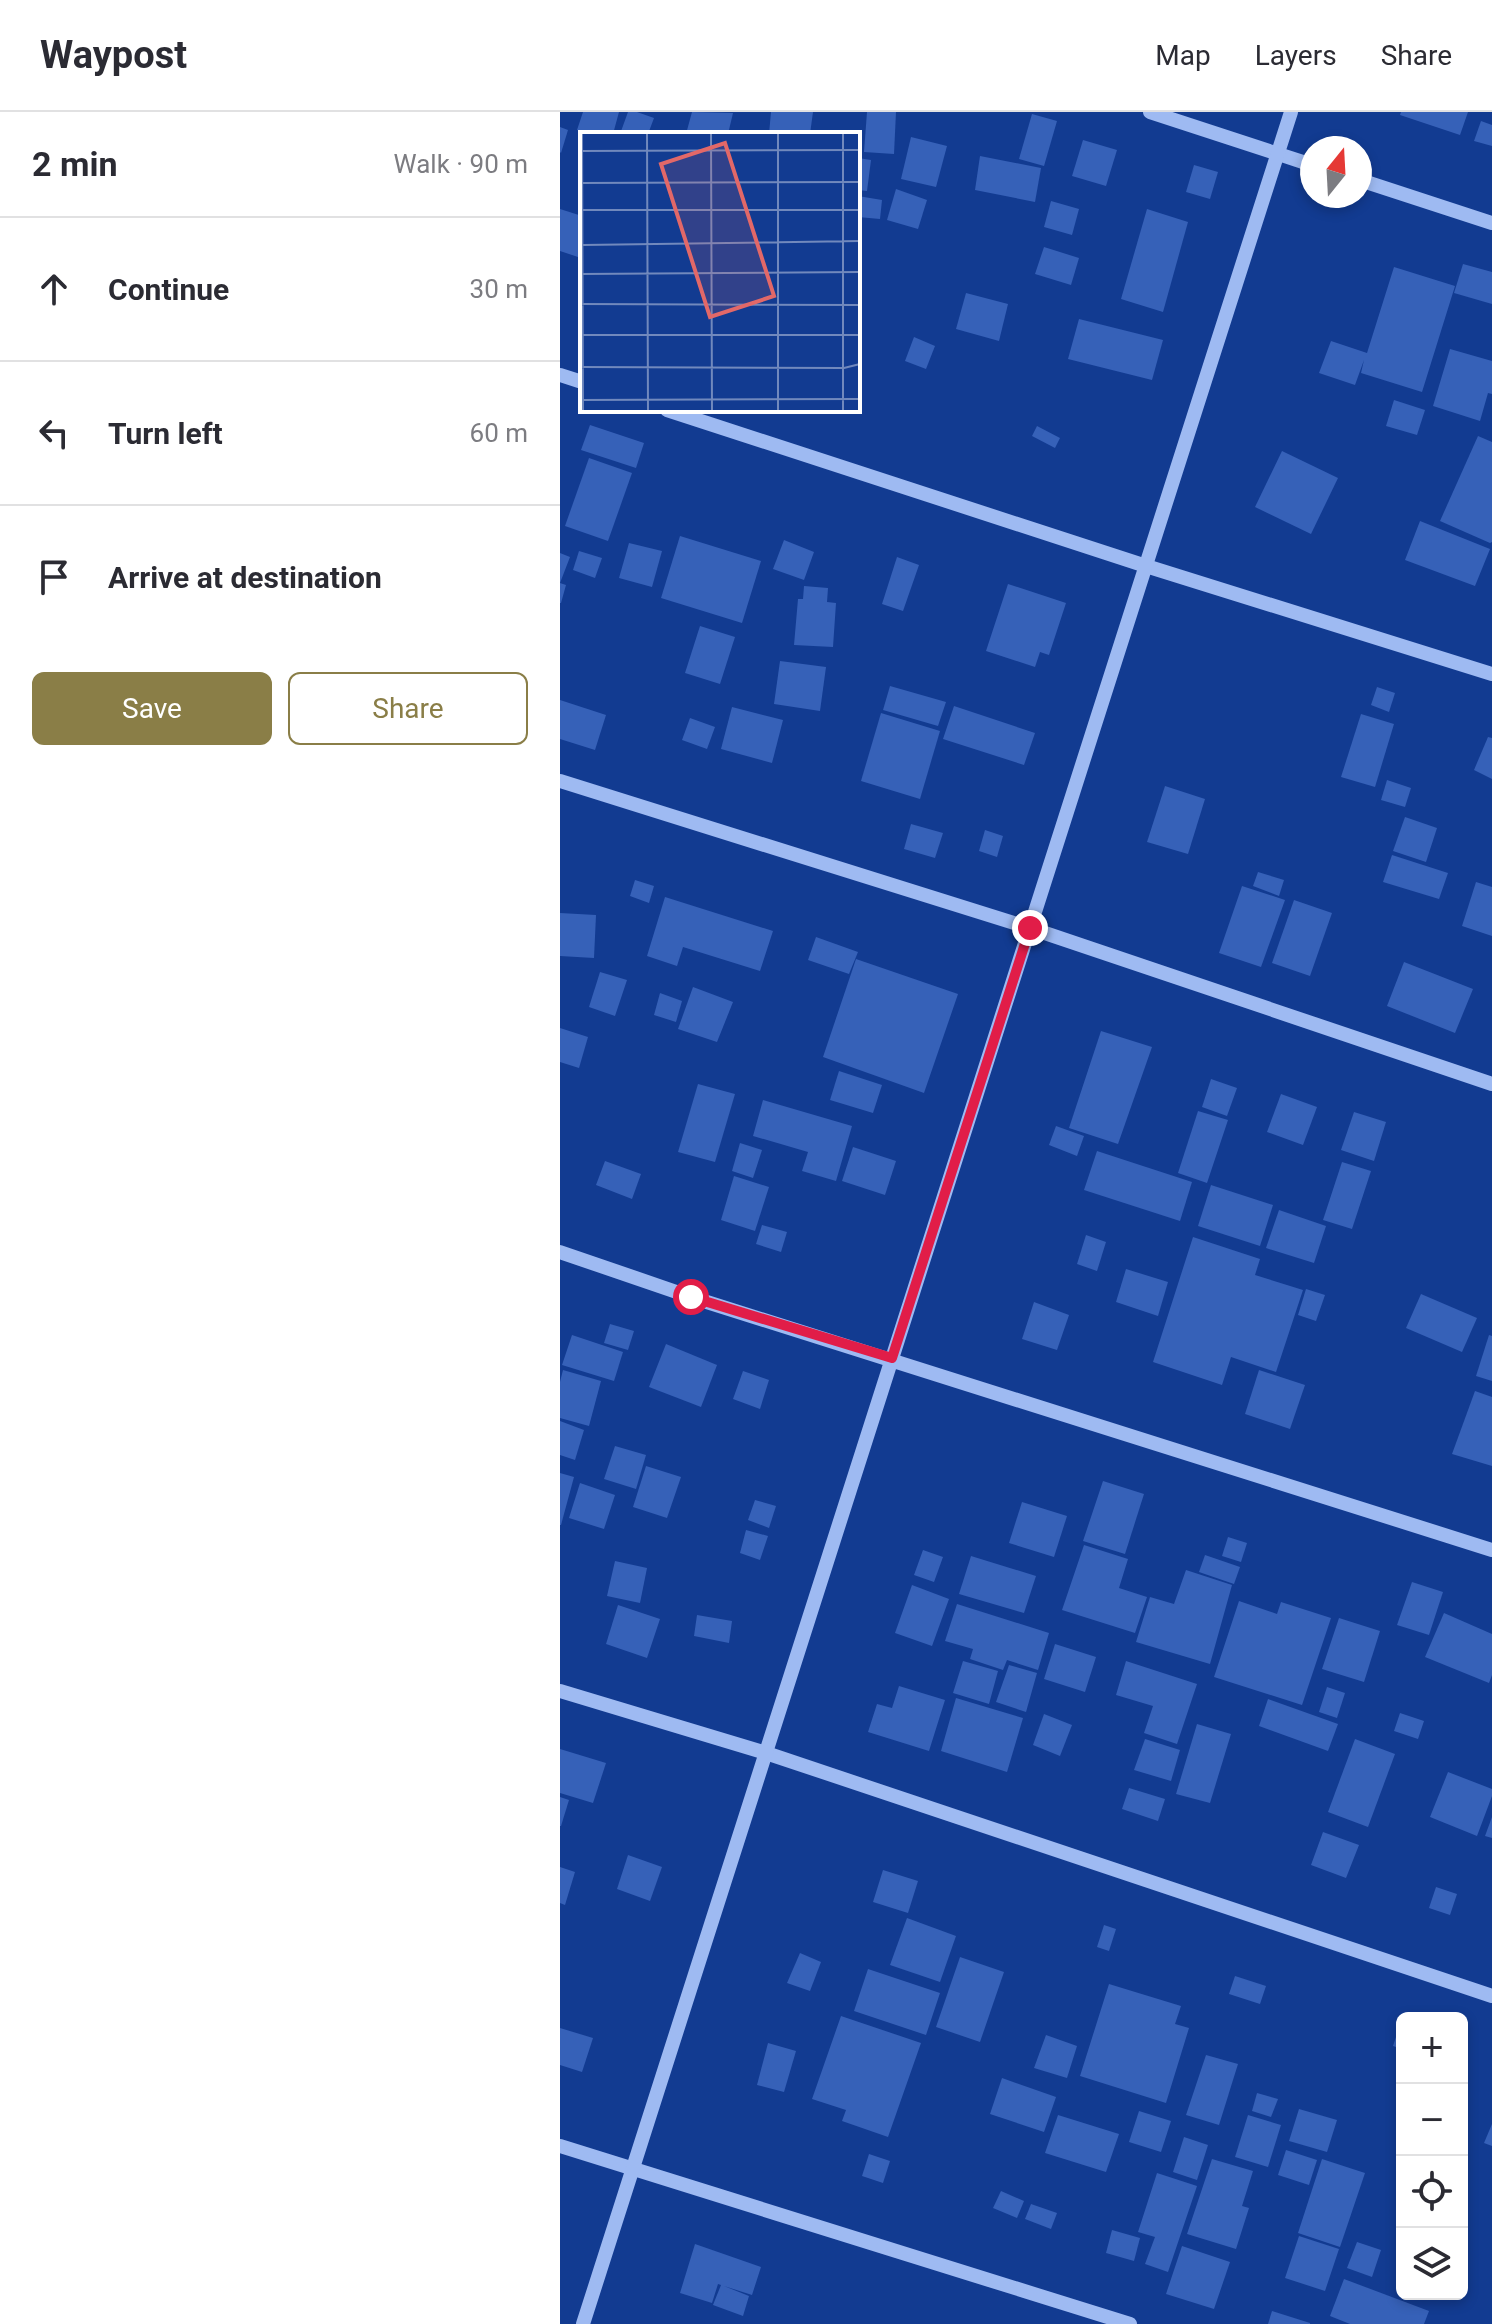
<!DOCTYPE html>
<meta charset="utf-8">
<style>
body{margin:0;font-family:Roboto,sans-serif;background:#f2f2f3;color:#2b2b33}
.controls{position:absolute;right:24px;bottom:24px;display:grid;overflow:hidden;border-radius:12px;box-shadow:0 4px 12px #0003}
.controls button{width:72px;height:72px;display:grid;place-items:center;padding:0;border:0;border-bottom:2px solid #e1e1e2;background:#fff;color:#2b2b33;font:40px sans-serif}
.compass{position:absolute;left:740px;top:24px;width:72px;height:72px;border-radius:50%;background:#fff;box-shadow:0 4px 12px #0003;rotate:18deg}
.stop{position:absolute;width:24px;height:24px;margin:-18px;border:6px solid #e11d48;border-radius:50%;background:#fff}
.stop.end{background:#e11d48;border-color:#fff;box-shadow:0 2px 8px #0008}
.list{margin:0;padding:0;list-style:none}
h2{display:flex;justify-content:space-between;align-items:center;height:104px;margin:0;padding:0 32px;font-size:34px}
h2 small{font-size:26px;font-weight:400;color:#7c7c81}
.list li{display:grid;grid-template-columns:52px 1fr auto;gap:24px;align-items:center;box-sizing:border-box;height:144px;padding:0 32px;border-top:2px solid #e1e1e2}
.list b{display:block;font-size:30px;white-space:nowrap}
.list em{font-size:26px;font-style:normal;color:#7c7c81}
.actions{display:flex;gap:16px;padding:24px 32px}
.actions a{flex:1;padding:18px 0;border:2px solid #8a7e47;border-radius:12px;text-align:center;font-size:28px;color:#8a7e47}
.actions .main{background:#8a7e47;color:#fff}
.icon{flex:none;width:44px;height:44px;fill:none;stroke:currentColor;stroke-width:2;stroke-linecap:round;stroke-linejoin:round}
.map{position:relative;flex:none;width:932px;height:2212px;overflow:hidden}
header{display:flex;align-items:center;gap:48px;box-sizing:border-box;height:112px;padding:0 40px;background:#fff;border-bottom:2px solid #e1e1e2}
header strong{font-size:38px}
nav{display:flex;gap:44px;margin-inline-start:auto;font-size:28px}
main{display:flex}
aside{flex:1;background:#fff}
.map>svg:first-child{display:block}
.building{fill:#3661b8}
.lines{fill:none;stroke-linecap:round;stroke-linejoin:round}
.minor{stroke:#9ebaf2;stroke-width:14}
.route{stroke:#e11d48;stroke-width:10}
.inset-road{fill:none;stroke:#7189bd;stroke-width:2}
.view{fill:#e26868;fill-opacity:0.15;stroke:#e26868;stroke-width:4}
.inset-edge{fill:none;stroke:#fff;stroke-width:4}
</style>
<header>
<strong>Waypost</strong>
<nav><a>Map</a><a>Layers</a><a>Share</a></nav>
</header>
<main>
<aside>
<h2>2 min<small>Walk · 90 m</small></h2>
<ul class="list">
<li><svg class="icon" aria-label="ahead" viewBox="0 0 24 24"><path d="M12 20V5M6 11l6-6 6 6"/></svg><div><b>Continue</b></div><em>30 m</em></li>
<li><svg class="icon" aria-label="left" viewBox="0 0 24 24"><path d="M17 20v-9H6M10 6l-5 5 5 5"/></svg><div><b>Turn left</b></div><em>60 m</em></li>
<li><svg class="icon" aria-label="arrive" viewBox="0 0 24 24"><path d="M6 21V4h12l-3 4 3 4H6"/></svg><div><b>Arrive at destination</b></div></li>
</ul>
<div class="actions"><a class="main">Save</a><a>Share</a></div>
</aside>
<div class="map">
<svg width="932" height="2212" viewBox="0 0 932 2212">
<rect width="100%" height="100%" fill="#123b91"/>
<g class="building">
<polygon points="23,0 59,0 53,22 31,22 17,18"/>
<polygon points="68,0 77,0 94,6 88,22 60,22"/>
<polygon points="132,0 173,1 168,22 126,22"/>
<polygon points="211,0 253,0 250,22 209,22"/>
<polygon points="307,0 336,0 334,42 304,40"/>
<polygon points="841,0 908,0 900,23 840,3"/>
<polygon points="472,2 497,9 484,54 459,47"/>
<polygon points="921,9 932,13 932,34 914,29"/>
<polygon points="0,15 8,18 1,41 0,40"/>
<polygon points="351,25 387,34 376,75 341,67"/>
<polygon points="523,28 557,38 546,74 512,64"/>
<polygon points="420,44 481,56 475,90 415,78"/>
<polygon points="298,46 311,48 307,79 298,78"/>
<polygon points="634,53 658,60 650,87 626,80"/>
<polygon points="336,77 367,88 358,117 327,108"/>
<polygon points="298,84 322,88 320,107 298,105"/>
<polygon points="491,89 519,97 512,123 484,115"/>
<polygon points="0,97 22,104 22,134 18,145 0,139"/>
<polygon points="587,97 628,110 603,200 561,187"/>
<polygon points="484,135 519,146 511,173 475,162"/>
<polygon points="903,152 932,160 932,192 894,181"/>
<polygon points="834,155 895,174 862,280 801,261 804,248 795,273 759,261 771,229 807,241"/>
<polygon points="406,181 448,192 439,229 396,217"/>
<polygon points="519,207 603,228 592,268 508,247"/>
<polygon points="354,225 375,234 366,257 345,249"/>
<polygon points="890,237 932,249 932,282 928,281 920,309 873,294"/>
<polygon points="834,288 865,298 857,323 826,314"/>
<polygon points="30,313 84,331 76,356 21,338"/>
<polygon points="477,314 500,326 495,336 472,324"/>
<polygon points="918,324 932,330 932,430 930,431 880,409"/>
<polygon points="722,339 778,366 751,422 695,395"/>
<polygon points="29,346 72,361 48,429 5,414"/>
<polygon points="860,409 930,437 915,474 845,448"/>
<polygon points="120,424 201,449 182,511 101,486"/>
<polygon points="224,428 254,440 244,468 213,457"/>
<polygon points="69,431 102,439 92,475 59,466"/>
<polygon points="19,439 42,446 35,466 13,458"/>
<polygon points="0,441 10,445 0,471 6,473 1,491 0,491"/>
<polygon points="337,445 359,453 343,499 322,492"/>
<polygon points="448,472 506,491 489,543 480,540 475,555 426,539"/>
<polygon points="244,474 268,476 267,490 276,491 273,535 234,533 238,487 243,487"/>
<polygon points="140,514 175,525 160,572 125,561"/>
<polygon points="220,549 266,555 260,599 214,592"/>
<polygon points="330,574 386,590 378,614 323,598"/>
<polygon points="817,575 835,581 829,600 811,593"/>
<polygon points="0,588 46,603 35,638 0,627"/>
<polygon points="394,594 475,621 464,653 383,627"/>
<polygon points="172,595 223,608 212,651 161,637"/>
<polygon points="321,601 380,619 360,687 301,669"/>
<polygon points="801,602 834,612 815,675 781,665"/>
<polygon points="130,606 155,615 147,637 122,628"/>
<polygon points="928,625 932,626 932,667 914,658"/>
<polygon points="827,668 851,676 845,695 821,688"/>
<polygon points="605,674 645,687 628,742 587,730"/>
<polygon points="845,705 877,716 866,750 833,739"/>
<polygon points="351,712 383,721 375,746 344,737"/>
<polygon points="425,718 443,724 437,745 419,739"/>
<polygon points="832,743 888,761 879,787 823,770"/>
<polygon points="698,760 724,768 719,784 693,774"/>
<polygon points="75,768 94,774 89,791 70,784"/>
<polygon points="916,770 932,775 932,824 902,814"/>
<polygon points="682,774 725,788 701,855 659,841"/>
<polygon points="105,785 213,819 200,859 123,835 117,854 87,844"/>
<polygon points="734,788 772,801 750,864 712,851"/>
<polygon points="0,801 36,803 34,846 0,844"/>
<polygon points="256,825 298,840 289,862 248,848"/>
<polygon points="296,847 398,882 364,981 263,945"/>
<polygon points="844,850 913,877 895,921 827,894"/>
<polygon points="40,860 67,868 55,904 29,895"/>
<polygon points="133,875 173,890 157,930 118,917"/>
<polygon points="100,881 122,889 116,910 94,903"/>
<polygon points="0,916 28,925 19,956 0,950"/>
<polygon points="541,919 592,935 558,1032 509,1016"/>
<polygon points="279,959 322,973 313,1001 270,988"/>
<polygon points="651,967 677,976 667,1004 642,995"/>
<polygon points="138,972 175,982 155,1050 118,1040"/>
<polygon points="721,982 757,995 743,1033 707,1020"/>
<polygon points="203,988 292,1014 276,1069 242,1059 248,1040 193,1024"/>
<polygon points="638,999 668,1008 647,1071 618,1061"/>
<polygon points="794,1000 826,1010 814,1049 781,1038"/>
<polygon points="496,1014 524,1024 517,1044 489,1033"/>
<polygon points="180,1031 202,1038 193,1066 172,1059"/>
<polygon points="293,1035 336,1049 325,1083 282,1069"/>
<polygon points="537,1039 632,1070 620,1109 524,1078"/>
<polygon points="45,1049 81,1062 72,1087 36,1073"/>
<polygon points="782,1050 811,1059 792,1117 763,1108"/>
<polygon points="174,1064 209,1075 195,1119 161,1108"/>
<polygon points="651,1073 713,1093 700,1134 638,1114"/>
<polygon points="719,1098 766,1114 754,1151 706,1136"/>
<polygon points="202,1113 227,1120 221,1140 196,1132"/>
<polygon points="526,1123 546,1130 537,1159 517,1152"/>
<polygon points="633,1125 700,1147 695,1163 743,1178 716,1260 671,1245 662,1273 593,1250"/>
<polygon points="566,1157 608,1170 598,1204 556,1190"/>
<polygon points="746,1177 765,1183 756,1209 738,1203"/>
<polygon points="861,1182 917,1206 902,1240 846,1216"/>
<polygon points="474,1190 509,1203 497,1238 462,1227"/>
<polygon points="50,1212 74,1219 68,1238 44,1231"/>
<polygon points="12,1223 63,1240 54,1269 2,1253"/>
<polygon points="929,1223 932,1224 932,1269 916,1264"/>
<polygon points="106,1232 157,1253 141,1295 89,1275"/>
<polygon points="3,1258 41,1269 29,1314 0,1306 0,1270"/>
<polygon points="699,1258 745,1273 730,1317 685,1302"/>
<polygon points="183,1259 209,1268 200,1297 173,1287"/>
<polygon points="915,1279 932,1285 932,1354 892,1342"/>
<polygon points="0,1309 24,1318 15,1348 0,1343"/>
<polygon points="55,1334 86,1343 76,1377 44,1367"/>
<polygon points="86,1354 121,1365 107,1406 73,1395"/>
<polygon points="0,1361 14,1365 1,1413 0,1413"/>
<polygon points="543,1369 584,1382 565,1442 523,1429"/>
<polygon points="20,1371 55,1383 44,1417 9,1406"/>
<polygon points="195,1388 216,1394 209,1416 188,1408"/>
<polygon points="462,1390 507,1404 494,1445 449,1431"/>
<polygon points="186,1418 208,1424 200,1448 180,1441"/>
<polygon points="668,1425 687,1431 681,1450 662,1444"/>
<polygon points="524,1433 568,1447 559,1476 587,1485 575,1521 502,1498"/>
<polygon points="363,1438 383,1445 374,1470 354,1463"/>
<polygon points="645,1443 680,1455 674,1472 639,1460"/>
<polygon points="411,1444 476,1464 464,1501 399,1482"/>
<polygon points="55,1449 87,1456 80,1491 47,1484"/>
<polygon points="626,1458 672,1473 650,1552 576,1530 590,1485 614,1492"/>
<polygon points="852,1470 883,1480 869,1523 837,1513"/>
<polygon points="352,1473 389,1487 372,1534 335,1521"/>
<polygon points="679,1489 717,1502 721,1490 771,1506 742,1593 654,1565"/>
<polygon points="397,1492 489,1521 478,1558 447,1548 443,1558 410,1547 413,1537 385,1529"/>
<polygon points="58,1493 100,1507 87,1546 46,1532"/>
<polygon points="884,1501 932,1522 932,1563 929,1571 865,1545"/>
<polygon points="137,1503 172,1509 169,1531 134,1524"/>
<polygon points="779,1506 820,1519 804,1570 762,1557"/>
<polygon points="495,1532 536,1545 525,1580 484,1567"/>
<polygon points="403,1549 438,1559 429,1592 393,1581"/>
<polygon points="566,1549 637,1572 617,1632 584,1621 593,1594 556,1583"/>
<polygon points="449,1553 477,1561 466,1600 436,1590"/>
<polygon points="339,1574 385,1588 369,1639 308,1620 317,1592 332,1596"/>
<polygon points="767,1575 785,1581 777,1606 759,1600"/>
<polygon points="396,1586 463,1606 447,1660 381,1639"/>
<polygon points="708,1587 778,1612 768,1639 699,1614"/>
<polygon points="840,1601 864,1609 858,1627 834,1619"/>
<polygon points="484,1602 512,1613 500,1644 473,1633"/>
<polygon points="637,1612 671,1622 650,1691 616,1682"/>
<polygon points="585,1627 620,1638 611,1669 574,1658"/>
<polygon points="795,1627 835,1642 808,1715 768,1700"/>
<polygon points="0,1637 46,1651 33,1691 0,1681"/>
<polygon points="888,1660 932,1677 932,1684 917,1724 870,1705"/>
<polygon points="569,1676 605,1687 598,1709 562,1697"/>
<polygon points="0,1685 9,1688 1,1714 0,1714"/>
<polygon points="932,1705 932,1726 925,1724"/>
<polygon points="763,1720 799,1733 786,1766 751,1753"/>
<polygon points="68,1743 102,1755 90,1789 57,1777"/>
<polygon points="0,1755 15,1760 5,1793 0,1791"/>
<polygon points="323,1758 358,1769 348,1801 313,1790"/>
<polygon points="876,1775 897,1782 890,1803 869,1796"/>
<polygon points="347,1806 396,1824 380,1870 330,1853"/>
<polygon points="544,1813 556,1817 549,1839 537,1835"/>
<polygon points="240,1841 261,1850 250,1879 227,1871"/>
<polygon points="400,1845 444,1860 420,1930 376,1915"/>
<polygon points="308,1857 380,1881 366,1923 294,1899"/>
<polygon points="675,1864 706,1874 700,1892 669,1882"/>
<polygon points="549,1872 621,1894 615,1912 629,1916 606,1991 520,1964"/>
<polygon points="281,1904 361,1931 328,2025 282,2009 286,1998 252,1987"/>
<polygon points="0,1916 33,1926 22,1960 0,1953"/>
<polygon points="838,1919 842,1920 842,1937 833,1934"/>
<polygon points="486,1923 517,1934 507,1966 474,1956"/>
<polygon points="208,1931 236,1939 224,1980 197,1973"/>
<polygon points="646,1943 678,1952 659,2013 626,2003"/>
<polygon points="442,1966 496,1985 484,2020 430,2002"/>
<polygon points="697,1981 718,1987 711,2005 692,1999"/>
<polygon points="739,1997 777,2008 767,2040 729,2029"/>
<polygon points="579,1999 611,2009 601,2040 569,2030"/>
<polygon points="498,2003 559,2022 546,2060 485,2041"/>
<polygon points="688,2003 721,2013 708,2055 675,2045"/>
<polygon points="932,2012 932,2034 924,2031"/>
<polygon points="624,2025 648,2033 637,2068 613,2060"/>
<polygon points="726,2038 757,2048 749,2073 718,2063"/>
<polygon points="309,2042 330,2049 323,2071 302,2064"/>
<polygon points="652,2047 693,2059 682,2094 689,2096 676,2137 627,2122"/>
<polygon points="762,2047 805,2061 780,2135 738,2121"/>
<polygon points="597,2061 637,2074 608,2160 585,2152 595,2125 578,2120"/>
<polygon points="441,2079 464,2089 457,2106 433,2096"/>
<polygon points="471,2092 497,2101 491,2117 465,2107"/>
<polygon points="552,2118 580,2126 574,2149 546,2141"/>
<polygon points="739,2124 779,2137 765,2179 725,2166"/>
<polygon points="797,2130 821,2138 812,2165 787,2156"/>
<polygon points="135,2132 201,2155 192,2183 164,2174 189,2184 183,2204 153,2193 161,2173 158,2172 152,2191 120,2181"/>
<polygon points="622,2134 670,2150 654,2197 606,2182"/>
<polygon points="784,2167 869,2199 864,2212 790,2212 770,2204"/>
<polygon points="712,2199 750,2211 750,2212 708,2212"/>
</g>
<g class="lines">
<g class="minor">
<polyline points="590,0 752,53"/>
<polyline points="800,68 932,111"/>
<polyline points="0,263 22,270"/>
<polyline points="107,298 586,454 932,562"/>
<polyline points="0,669 470,816 932,972"/>
<polyline points="0,1140 131,1185 932,1438"/>
<polyline points="0,1579 206,1641 932,1884"/>
<polyline points="0,2034 570,2212"/>
<polyline points="23,2212 731,0"/>
</g>
</g>
<g class="lines">
<polyline class="route" points="131,1185 332,1246 470,816"/>
</g>
<g transform="translate(20 20)">
<rect width="280" height="280" fill="#123b91"/>
<path class="inset-road" d="M2,1l1,278M67,1l1,278M131,1l1,278M198,1v278M0,19l280,-1M0,51l280,-1M0,78h280M3,113l277,-4M0,142l280,-2M0,172l280,1M0,203h280M0,235l264,1 16,-4M0,268l280,-1M263,279v-278"/>
<path class="view" d="M145,11l49,153 -64,21 -49,-153z"/>
<rect width="280" height="280" class="inset-edge"/>
</g>
</svg>
<div class="controls">
<button>+</button>
<button>−</button>
<button><svg class="icon" aria-label="locate" viewBox="0 0 24 24"><circle cx="12" cy="12" r="6"/><path d="M12 2v4M12 18v4M2 12h4M18 12h4"/></svg></button>
<button><svg class="icon" aria-label="layers" viewBox="0 0 24 24"><path d="M12 4l9 5-9 5-9-5zM3 14l9 5 9-5"/></svg></button>
</div>
<svg class="compass" viewBox="-18 -18 36 36"><path d="M0-13l5 13h-10z" fill="#e53935"/><path d="M0 13l5-13h-10z" fill="#7c7c81"/></svg>
<div class="stop" style="left:131px;top:1185px"></div>
<div class="stop end" style="left:470px;top:816px"></div>
</div>
</main>
